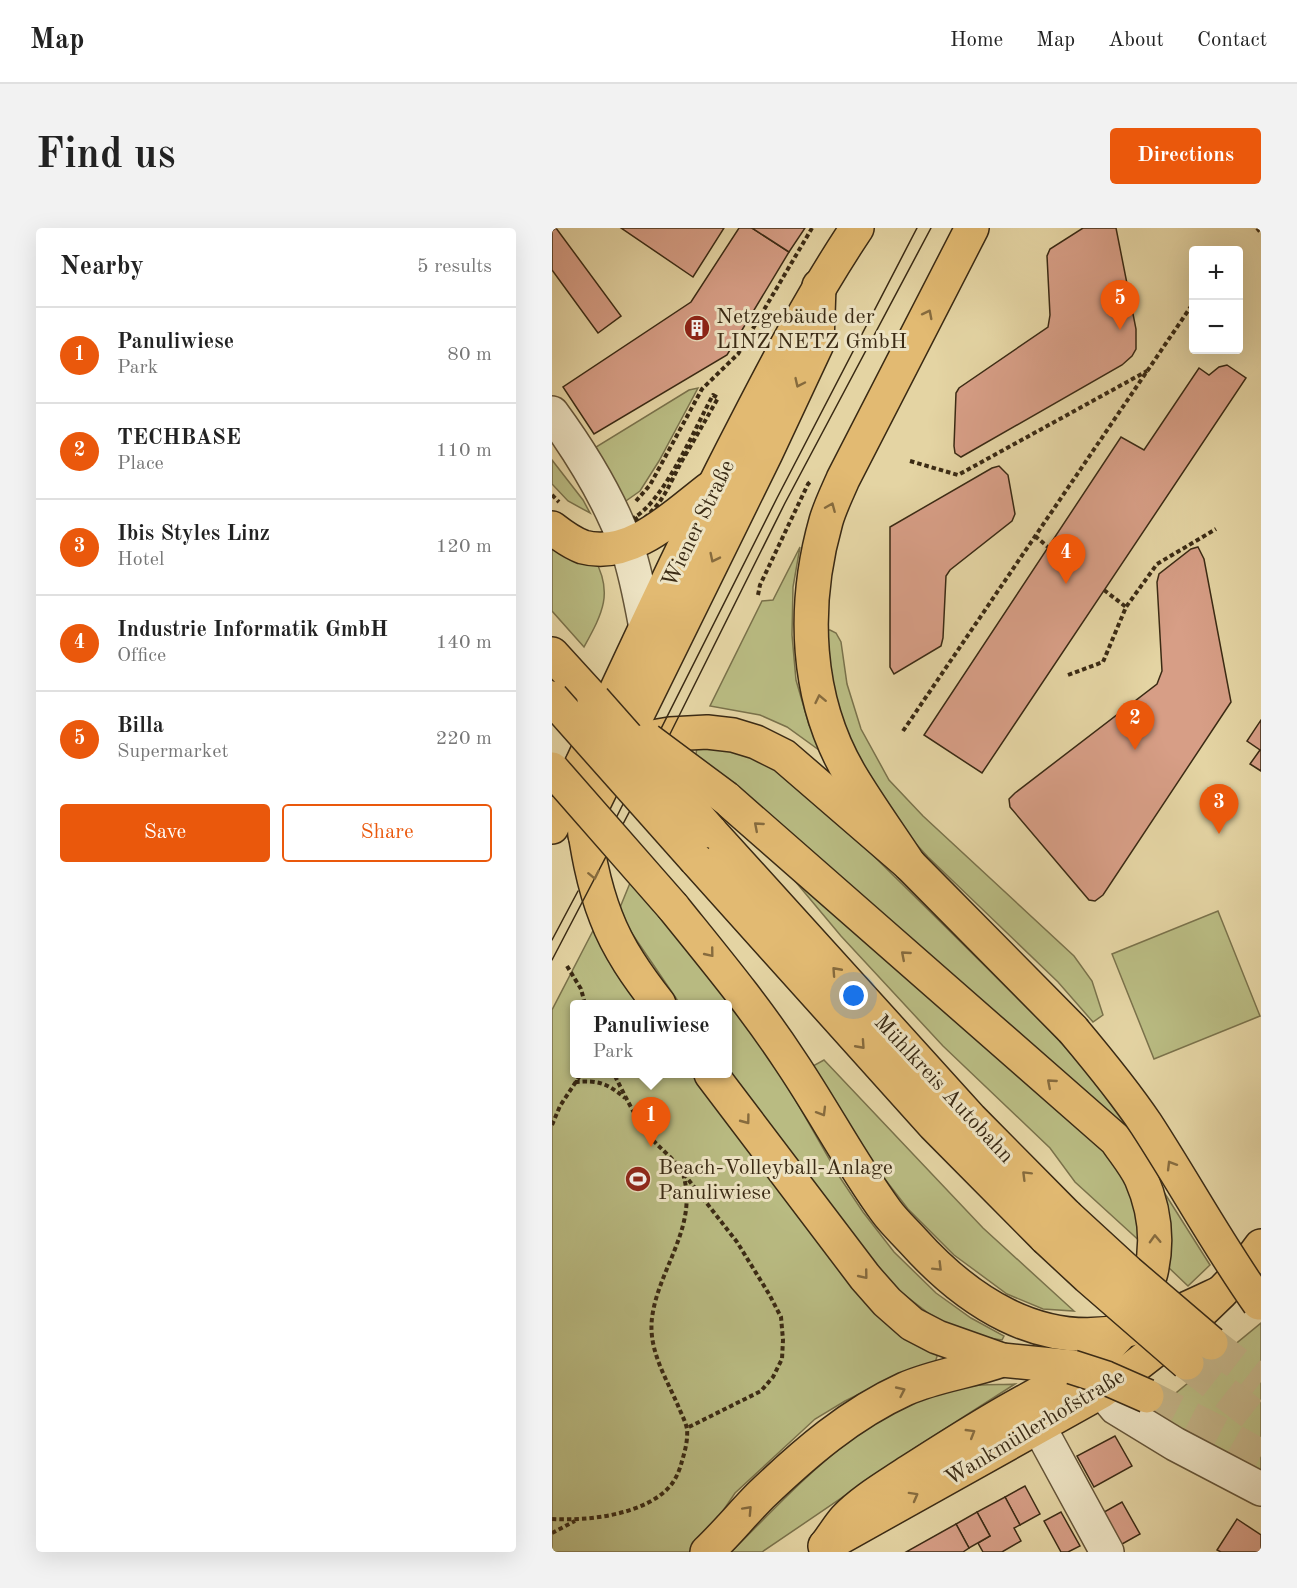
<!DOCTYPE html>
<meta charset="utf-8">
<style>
body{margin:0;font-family:"Old Standard TT",serif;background:#f2f2f2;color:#222}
.controls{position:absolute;right:18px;top:18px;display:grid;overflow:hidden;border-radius:6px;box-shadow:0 6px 24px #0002}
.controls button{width:54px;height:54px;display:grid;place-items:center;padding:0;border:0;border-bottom:2px solid #e0e0e0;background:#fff;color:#222;font:30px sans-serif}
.you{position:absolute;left:302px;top:768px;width:21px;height:21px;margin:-15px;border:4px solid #fff;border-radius:50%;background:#1a73e8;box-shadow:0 0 0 9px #1a73e833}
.badge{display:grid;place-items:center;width:39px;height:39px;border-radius:50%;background:#ea580c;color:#fff;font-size:20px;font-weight:700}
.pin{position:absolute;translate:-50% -50px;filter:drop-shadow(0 2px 3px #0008)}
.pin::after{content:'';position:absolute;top:32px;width:21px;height:18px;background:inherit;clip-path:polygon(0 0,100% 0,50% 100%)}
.popup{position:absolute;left:18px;top:772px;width:162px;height:78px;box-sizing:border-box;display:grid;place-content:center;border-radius:6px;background:#fff;filter:drop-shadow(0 2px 4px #0005);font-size:20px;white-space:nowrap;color:#767676}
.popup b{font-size:22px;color:#222}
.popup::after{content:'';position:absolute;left:50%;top:100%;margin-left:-12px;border:12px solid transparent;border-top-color:#fff}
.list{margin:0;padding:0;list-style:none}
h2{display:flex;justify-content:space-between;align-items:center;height:78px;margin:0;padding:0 24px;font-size:26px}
h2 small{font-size:20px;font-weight:400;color:#767676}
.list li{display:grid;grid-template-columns:39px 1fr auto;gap:18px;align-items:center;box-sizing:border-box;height:96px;padding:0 24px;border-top:2px solid #e0e0e0}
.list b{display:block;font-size:22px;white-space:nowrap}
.list p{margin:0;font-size:20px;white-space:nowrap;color:#767676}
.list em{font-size:20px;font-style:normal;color:#767676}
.actions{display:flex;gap:12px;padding:18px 24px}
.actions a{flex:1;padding:14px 0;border:2px solid #ea580c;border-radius:6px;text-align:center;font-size:21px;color:#ea580c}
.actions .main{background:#ea580c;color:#fff}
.map{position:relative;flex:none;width:709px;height:1324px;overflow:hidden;border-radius:6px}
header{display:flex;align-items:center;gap:36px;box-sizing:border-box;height:84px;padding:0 30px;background:#fff;border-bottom:2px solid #e0e0e0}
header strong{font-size:28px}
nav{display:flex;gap:33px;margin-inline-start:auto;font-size:21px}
.intro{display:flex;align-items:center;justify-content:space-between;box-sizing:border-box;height:144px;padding:0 36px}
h1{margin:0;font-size:42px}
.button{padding:15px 27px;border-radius:6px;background:#ea580c;color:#fff;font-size:21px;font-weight:700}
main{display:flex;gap:36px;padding:0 36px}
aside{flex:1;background:#fff;border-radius:6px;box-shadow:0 6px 24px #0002}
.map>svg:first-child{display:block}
.green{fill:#b9bb82;stroke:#7a724b;stroke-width:1.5}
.building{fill:#d79e86;stroke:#3a2a14;stroke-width:1.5}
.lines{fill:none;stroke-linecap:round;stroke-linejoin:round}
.highway-tunnel{stroke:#c2b286;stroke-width:33;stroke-dasharray:33 16;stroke-linecap:butt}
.minor-casing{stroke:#645438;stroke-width:36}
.major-casing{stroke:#3a2a14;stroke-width:36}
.highway-casing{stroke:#3a2a14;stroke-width:36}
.path{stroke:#3a2a14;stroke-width:4;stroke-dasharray:4.5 3;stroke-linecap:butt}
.minor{stroke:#ede3c3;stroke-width:33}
.major{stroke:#e2ba72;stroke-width:33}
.highway{stroke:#e2ba72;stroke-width:33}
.tram{stroke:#3a2a14;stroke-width:1.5}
.highway-bridge-casing{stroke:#3a2a14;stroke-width:36;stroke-linecap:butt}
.highway-bridge{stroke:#e2ba72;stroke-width:33}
.oneway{stroke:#866b3e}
.labels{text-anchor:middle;stroke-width:6;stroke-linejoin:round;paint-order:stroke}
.poi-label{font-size:22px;fill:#3a2a14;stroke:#ede3c3;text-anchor:start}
.street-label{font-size:22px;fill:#3a2a14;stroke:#ede3c3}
</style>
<header>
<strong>Map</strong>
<nav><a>Home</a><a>Map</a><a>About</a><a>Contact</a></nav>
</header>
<div class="intro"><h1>Find us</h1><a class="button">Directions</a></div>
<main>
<aside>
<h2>Nearby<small>5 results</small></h2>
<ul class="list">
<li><span class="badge">1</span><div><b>Panuliwiese</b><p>Park</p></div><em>80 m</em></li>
<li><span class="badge">2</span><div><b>TECHBASE</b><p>Place</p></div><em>110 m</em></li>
<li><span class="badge">3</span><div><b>Ibis Styles Linz</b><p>Hotel</p></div><em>120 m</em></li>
<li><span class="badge">4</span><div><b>Industrie Informatik GmbH</b><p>Office</p></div><em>140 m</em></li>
<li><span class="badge">5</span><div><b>Billa</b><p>Supermarket</p></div><em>220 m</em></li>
</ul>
<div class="actions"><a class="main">Save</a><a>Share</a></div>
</aside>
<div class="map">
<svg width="709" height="1324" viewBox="0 0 709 1324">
<rect width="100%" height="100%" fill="#e4d4a3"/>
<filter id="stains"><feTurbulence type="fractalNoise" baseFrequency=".00333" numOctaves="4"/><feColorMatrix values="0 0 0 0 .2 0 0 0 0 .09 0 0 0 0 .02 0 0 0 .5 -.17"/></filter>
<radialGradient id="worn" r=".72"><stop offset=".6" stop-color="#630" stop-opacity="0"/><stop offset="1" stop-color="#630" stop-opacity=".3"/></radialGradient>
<g class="green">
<polygon points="146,160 107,233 88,263 71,275 44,219 137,162"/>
<polygon points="0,232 31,272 38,285 16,273 0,256"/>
<path d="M0,317l42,13c20,35 8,56 -10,89l-32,-36z"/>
<polygon points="248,319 241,359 240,407 244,452 257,497 278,530 235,499 208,487 158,478 210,373 221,372"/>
<polygon points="270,402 278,402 284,405 289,414 295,456 309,501 337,552 371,588 522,728 540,753 551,787 541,794 506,754 376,629 343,593 285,495"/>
<polygon points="145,518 203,527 268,575 497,801 536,845 594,925 483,824 144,527"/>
<polygon points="217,622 552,920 583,969 592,1017 523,954 498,920 391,818 289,708"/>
<polygon points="78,655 121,700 216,824 287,948 311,984 342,1024 384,1065 419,1090 452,1108 450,1112 418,1107 380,1088 345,1061 287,995 176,841 176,776 128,776 81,707 67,682"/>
<polygon points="666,683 708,788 602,831 560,726"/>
<polygon points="45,695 91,776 22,776 22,846 142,846 301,1055 386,1125 383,1135 332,1154 293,1173 263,1191 183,1265 156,1305 140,1324 0,1324 0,782"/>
<polygon points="272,832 431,1000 522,1083 491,1081 455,1066 402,1027 356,981 322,937 261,838"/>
<polygon points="610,961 658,1037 636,1058 614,1037"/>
<polygon points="709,1095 709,1251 596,1188"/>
<path d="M463,1156l-100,64 -153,104h-31c67,-66 137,-148 234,-165 16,-3 34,-2 50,-3z"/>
</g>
<g class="building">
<polygon points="4,0 69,88 46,105 0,42 0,3"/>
<polygon points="69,0 172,0 141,49"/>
<polygon points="187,0 200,0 237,24 175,127 42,206 11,159 139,74"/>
<polygon points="200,0 253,0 237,24"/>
<polygon points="531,0 564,0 584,101 584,121 580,128 570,137 409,229 403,225 402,218 404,165 407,160 496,99 498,87 495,28 498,21"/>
<polygon points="675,137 694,150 430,545 372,507 569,209 592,222 647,140 657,147 667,139"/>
<polygon points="447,238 456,247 463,286 460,293 398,342 394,348 391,410 389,418 342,446 338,439 338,299 440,240"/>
<polygon points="646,319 652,331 679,474 551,667 543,673 537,672 458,579 457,571 463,565 605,456 610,443 605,354 607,346 639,321"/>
<polygon points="709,492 709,543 698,536 708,522 695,513"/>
<polygon points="563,1208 580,1238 542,1259 525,1228"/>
<polygon points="473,1258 488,1286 468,1297 453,1269"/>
<polygon points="453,1269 468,1297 462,1300 469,1313 450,1324 431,1324 426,1315 438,1308 425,1284"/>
<polygon points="570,1274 588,1306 563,1320 545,1288"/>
<polygon points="425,1284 438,1308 417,1320 404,1296"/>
<polygon points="509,1284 528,1318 516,1324 509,1324 492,1293"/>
<polygon points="685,1291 709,1307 709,1324 669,1324 665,1322"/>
<polygon points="404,1296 417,1320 411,1324 354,1324"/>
</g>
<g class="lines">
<g class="highway-tunnel">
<polyline points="659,1115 709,1154"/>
<polyline points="635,1135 709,1193"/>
<polyline points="595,1168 670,1206 709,1228"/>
</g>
<g class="minor-casing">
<g id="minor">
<path d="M0,185c30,41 57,85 75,134 9,26 14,54 19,81"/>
<polyline points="550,1163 564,1180 623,1216 709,1261"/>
<polyline points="487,1199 555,1324"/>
</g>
</g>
<g class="major-casing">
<g id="major">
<path d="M0,300c9,7 20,15 31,19 48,13 92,-32 126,-58"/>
<path d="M0,599c63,-132 123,-267 191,-398 36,-70 70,-135 114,-201"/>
<path d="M273,1318l277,-155c55,-41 119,-89 159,-145"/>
</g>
</g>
<g class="highway-casing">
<g id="highway">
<polyline points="0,426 42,472"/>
<polyline points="30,536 72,514 118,506 155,504 181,507 204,514 232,528 357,636 521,802"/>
<path d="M174,570l390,342c8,12 19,25 25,38 28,64 12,130 -41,176 -31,25 -67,42 -101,62 -31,18 -62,38 -92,57 -21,14 -45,28 -62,46 -7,8 -12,17 -19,26"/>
<path d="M30,585c5,35 11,71 24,104 12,32 32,60 53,87"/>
<polyline points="158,603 419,891 515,988"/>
<polyline points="33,607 36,587 214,225 265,116 267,58"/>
<polyline points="144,632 382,897 494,1010"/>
<path d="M357,636c-19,-29 -40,-58 -58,-88 -46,-77 -49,-170 -25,-255 4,-14 11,-28 17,-42l129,-251"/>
<path d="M121,679c41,51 82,100 118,155 33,49 60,101 95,149 8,11 18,20 27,30 54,60 126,108 210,90 35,-8 65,-23 97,-38"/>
<polyline points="159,846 313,1049 335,1074 360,1096 385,1109 450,1132 520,1139"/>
<path d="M155,1324c19,-18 36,-39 54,-57 44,-42 89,-81 144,-106 32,-14 64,-17 97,-29"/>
</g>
</g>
<g class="path">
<polyline points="705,0 709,5"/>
<path d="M161,167l5,3c-12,21 -23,41 -35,61 -16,29 -17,41 -44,64l-4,-6c30,-18 60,-89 78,-122z"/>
<polyline points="358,233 406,247 595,143"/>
<polyline points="0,267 7,274"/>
<polyline points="84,273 98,257 150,161 186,126 260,0"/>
<polyline points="483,308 496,319"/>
<polyline points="552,362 574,379"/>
<polyline points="206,367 208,357 256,256 259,253"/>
<polyline points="516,447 551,434 574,379 605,336 664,301"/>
<polyline points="351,503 642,74"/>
<polyline points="15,738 29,761 33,776"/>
<path d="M23,854c23,-2 32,1 50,16"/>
<polyline points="0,897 8,878 29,846"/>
<polyline points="132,946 185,1014 217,1066 229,1089 231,1112 230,1131 221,1149 209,1163 135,1200"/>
<path d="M0,1291c36,2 94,-4 119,-34 5,-6 9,-16 11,-24 3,-10 6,-21 5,-32 -1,-6 -5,-14 -8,-21 -12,-29 -31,-57 -27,-90 6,-49 47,-92 31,-144 -5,-13 -27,-28 -36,-41 -13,-18 -23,-39 -33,-59"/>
<polyline points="0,1305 23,1293"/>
</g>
<use href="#minor" class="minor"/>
<use href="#major" class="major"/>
<use href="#highway" class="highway"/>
<g class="tram">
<polyline points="53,612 225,270 365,0"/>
<polyline points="0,712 26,663"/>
<polyline points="0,732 118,506 233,275 379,0"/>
</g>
<g class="highway-bridge-casing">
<g id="highway-bridge">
<polyline points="0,470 144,632"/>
<polyline points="42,472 158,603"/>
<polyline points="96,512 174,570"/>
<polyline points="0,541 121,679"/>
<path d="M521,802c26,31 51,61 73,94 39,60 72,121 113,179"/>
<polyline points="515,988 576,1044 659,1115"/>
<polyline points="494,1010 536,1049 635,1135"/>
<polyline points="520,1139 554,1150 595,1168"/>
</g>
</g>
<use href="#highway-bridge" class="highway-bridge"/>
</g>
<defs><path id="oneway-chevron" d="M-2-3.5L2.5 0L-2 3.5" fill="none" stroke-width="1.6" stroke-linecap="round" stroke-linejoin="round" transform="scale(1.5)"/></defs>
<g class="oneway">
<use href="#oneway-chevron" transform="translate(376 86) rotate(-63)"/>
<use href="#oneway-chevron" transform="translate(247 155) rotate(115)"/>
<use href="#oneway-chevron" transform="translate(279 279) rotate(-67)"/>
<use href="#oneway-chevron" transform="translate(162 330) rotate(116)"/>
<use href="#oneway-chevron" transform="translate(268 471) rotate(-102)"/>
<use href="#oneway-chevron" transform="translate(206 598) rotate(-139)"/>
<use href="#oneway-chevron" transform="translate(42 647) rotate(78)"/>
<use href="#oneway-chevron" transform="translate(158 725) rotate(51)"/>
<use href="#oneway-chevron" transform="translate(353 727) rotate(-139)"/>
<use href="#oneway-chevron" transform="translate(284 743) rotate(-132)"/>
<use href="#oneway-chevron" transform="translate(309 817) rotate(48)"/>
<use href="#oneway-chevron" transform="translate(499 855) rotate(-139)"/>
<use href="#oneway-chevron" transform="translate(270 884) rotate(59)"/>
<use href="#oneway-chevron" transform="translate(194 892) rotate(53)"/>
<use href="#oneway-chevron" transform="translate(619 937) rotate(-121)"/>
<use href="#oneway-chevron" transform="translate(474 947) rotate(-135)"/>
<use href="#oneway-chevron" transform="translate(603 1011) rotate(-92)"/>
<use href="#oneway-chevron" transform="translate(386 1039) rotate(45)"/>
<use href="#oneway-chevron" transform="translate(312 1047) rotate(51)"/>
<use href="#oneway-chevron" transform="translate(349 1163) rotate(-25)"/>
<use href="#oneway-chevron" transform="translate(419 1205) rotate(-31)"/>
<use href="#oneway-chevron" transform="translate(362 1268) rotate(-29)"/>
<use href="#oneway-chevron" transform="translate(196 1282) rotate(-47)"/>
</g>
<defs>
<g id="building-disc" transform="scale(1.35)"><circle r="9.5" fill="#8f2418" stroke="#ede3c3"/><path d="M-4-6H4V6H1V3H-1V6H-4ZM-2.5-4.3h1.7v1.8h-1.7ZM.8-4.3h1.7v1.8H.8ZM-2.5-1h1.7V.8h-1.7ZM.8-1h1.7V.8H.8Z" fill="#fff"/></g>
<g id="stadium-disc" transform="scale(1.35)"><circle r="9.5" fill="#8f2418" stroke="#ede3c3"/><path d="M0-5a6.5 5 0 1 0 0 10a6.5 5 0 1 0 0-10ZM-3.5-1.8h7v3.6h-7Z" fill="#fff"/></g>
</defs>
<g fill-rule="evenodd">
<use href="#building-disc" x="145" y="100"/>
<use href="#stadium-disc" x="86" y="951"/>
</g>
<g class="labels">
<g class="poi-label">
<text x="164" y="95">Netzgebäude der<tspan x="164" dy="25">LINZ NETZ GmbH</tspan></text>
<text x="106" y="946">Beach-Volleyball-Anlage<tspan x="106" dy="25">Panuliwiese</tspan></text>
</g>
<g class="street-label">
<text transform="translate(145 295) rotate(-64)" y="8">Wiener Straße</text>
<text transform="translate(393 860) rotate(47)" y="8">Mühlkreis Autobahn</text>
<text transform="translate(482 1198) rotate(-31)" y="8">Wankmüllerhofstraße</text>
</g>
</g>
<rect width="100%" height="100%" filter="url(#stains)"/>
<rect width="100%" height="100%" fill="url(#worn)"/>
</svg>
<div class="controls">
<button>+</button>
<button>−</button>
</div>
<div class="you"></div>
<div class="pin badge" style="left:99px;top:919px">1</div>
<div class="popup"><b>Panuliwiese</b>Park</div>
<div class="pin badge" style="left:583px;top:522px">2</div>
<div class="pin badge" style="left:667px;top:606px">3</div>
<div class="pin badge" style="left:514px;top:356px">4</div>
<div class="pin badge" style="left:568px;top:102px">5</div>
</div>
</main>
